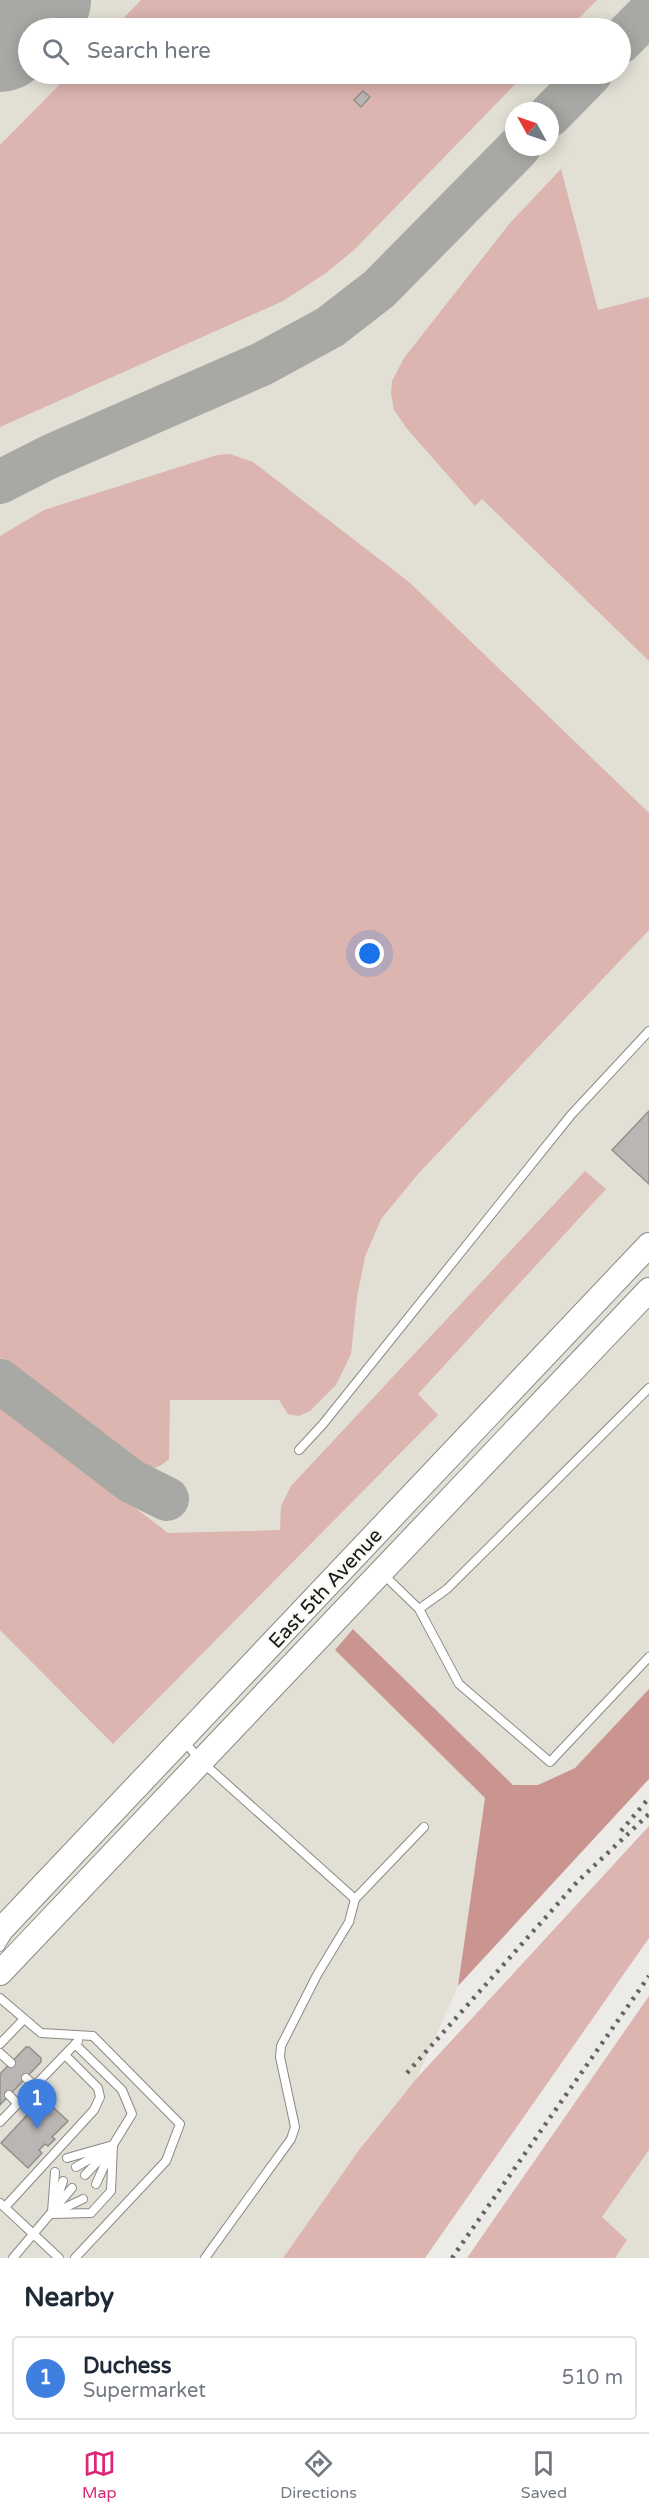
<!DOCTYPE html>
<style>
body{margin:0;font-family:"Varela Round",sans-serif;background:#f6f6f7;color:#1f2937}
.compass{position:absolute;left:505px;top:102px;width:54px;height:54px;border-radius:50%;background:#fff;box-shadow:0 3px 15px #0003;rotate:310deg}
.you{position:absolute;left:370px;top:954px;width:21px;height:21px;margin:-15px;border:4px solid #fff;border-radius:50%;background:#1a73e8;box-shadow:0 0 0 9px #1a73e833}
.badge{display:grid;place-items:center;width:39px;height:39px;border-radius:50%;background:#db2777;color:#fff;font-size:20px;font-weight:700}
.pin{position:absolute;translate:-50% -50px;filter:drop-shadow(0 2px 3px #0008)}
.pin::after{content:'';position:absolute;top:32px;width:21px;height:18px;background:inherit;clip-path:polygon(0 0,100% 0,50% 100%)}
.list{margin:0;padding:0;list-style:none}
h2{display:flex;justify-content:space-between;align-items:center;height:78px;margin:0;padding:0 24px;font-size:26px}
h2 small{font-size:20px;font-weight:400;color:#747a83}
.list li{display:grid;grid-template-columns:39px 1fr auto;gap:18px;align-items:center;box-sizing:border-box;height:84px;margin:0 12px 12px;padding:0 12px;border:2px solid #e0e1e3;border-radius:6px}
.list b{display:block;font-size:22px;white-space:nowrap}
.list p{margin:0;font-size:20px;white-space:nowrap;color:#747a83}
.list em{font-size:20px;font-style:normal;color:#747a83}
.icon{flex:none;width:33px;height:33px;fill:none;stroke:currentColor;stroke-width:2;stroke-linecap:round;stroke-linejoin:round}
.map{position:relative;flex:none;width:649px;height:2258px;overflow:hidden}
.search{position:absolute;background:#fff;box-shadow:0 3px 15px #0003;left:18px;right:18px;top:18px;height:66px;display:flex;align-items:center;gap:15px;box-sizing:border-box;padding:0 21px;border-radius:33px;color:#747a83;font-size:22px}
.sheet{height:174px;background:#fff}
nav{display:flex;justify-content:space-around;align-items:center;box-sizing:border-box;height:84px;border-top:2px solid #e0e1e3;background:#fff;font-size:16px;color:#747a83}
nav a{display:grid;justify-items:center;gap:3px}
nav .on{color:#db2777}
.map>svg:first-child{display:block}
.built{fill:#e2dfd4;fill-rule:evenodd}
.green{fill:#dcb4b0}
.forest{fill:#ca9590}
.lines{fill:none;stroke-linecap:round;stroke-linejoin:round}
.taxiway{stroke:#a8a8a4;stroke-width:44}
.runway{stroke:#a8a8a4;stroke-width:108}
.building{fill:#b9b6b3;stroke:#938f8d;stroke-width:1.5}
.lane-casing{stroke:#8a8986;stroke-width:10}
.primary-casing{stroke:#8a8986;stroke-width:26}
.lane{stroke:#fff;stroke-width:8}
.primary{stroke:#fff;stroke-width:24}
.rail{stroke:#656562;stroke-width:4.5;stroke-dasharray:3 6;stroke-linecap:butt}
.labels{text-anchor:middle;stroke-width:4.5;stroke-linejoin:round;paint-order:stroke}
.street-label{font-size:20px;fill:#181816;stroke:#f9f8f4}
</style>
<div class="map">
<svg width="649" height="2258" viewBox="0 0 649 2258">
<rect width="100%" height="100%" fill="#ecebe7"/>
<g class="built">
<path d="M0,0h649v1689l-74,79 -37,17h-25l-159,-156 -19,21 150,148 -27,188 -41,92 -58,72 -76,108h-283zM28,28h592v46h-592zM514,111h36v36h-36z"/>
<polygon points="649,2150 649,2258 615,2258 627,2240 602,2217"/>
</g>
<g class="green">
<polygon points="141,0 597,0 569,28 114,28"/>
<polygon points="70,74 525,74 354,250 326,273 283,301 0,427 0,145"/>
<polygon points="561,169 598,310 649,297 649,661 482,499 475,506 408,430 394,410 391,394 392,381 404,358 510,223"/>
<path d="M230,454l23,8 156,120 240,231v117l-231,244 -37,45 -16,38 -8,40 -6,57 -15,31 -26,26 -11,5 -11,-2 -9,-14h-109l-1,59c-8,7 -15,12 -26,8l-143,-109v-822l44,-26 173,-55z"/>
<polygon points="585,1171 606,1189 418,1394 438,1415 113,1744 0,1630 0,1404 168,1533 280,1530 281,1506 291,1486"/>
<polygon points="649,1826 649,1938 425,2258 283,2258 359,2150 417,2078"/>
<polygon points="649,1996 649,2150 602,2217 627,2240 615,2258 467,2258"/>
</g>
<polygon class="forest" points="353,1629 513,1785 538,1785 575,1768 649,1689 649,1779 458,1986 485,1798 335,1650"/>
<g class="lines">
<g class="taxiway">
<polyline points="620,42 649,13"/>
<polyline points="550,115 590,74"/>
<polyline points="0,482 49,457 262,364 330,327 379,289 519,147"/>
<polyline points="0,1381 131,1481 167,1499"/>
</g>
<polyline class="runway" points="0,38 37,0"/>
</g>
<g class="building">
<polygon points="363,91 370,97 361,107 354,100"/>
<polygon points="649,1111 649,1184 612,1150"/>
<polygon points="26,2047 29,2047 41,2058 41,2062 0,2105 0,2074"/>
<polygon points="43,2098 68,2121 52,2137 55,2139 48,2146 45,2144 39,2150 42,2153 28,2168 1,2143"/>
</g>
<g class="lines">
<g class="lane-casing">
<g id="lane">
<polyline points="299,1450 323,1424 571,1115 649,1031"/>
<polyline points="384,1575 419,1609 459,1684 550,1762 649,1657"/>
<polyline points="419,1609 447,1589 649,1388"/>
<polyline points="183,1740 201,1761 355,1899 424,1827"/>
<polyline points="0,1947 8,1934"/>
<polyline points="0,1998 41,2033 93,2036 180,2124 166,2161 75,2258"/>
<polyline points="0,2044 24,2019"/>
<polyline points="0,2053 11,2063"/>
<polyline points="26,2078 35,2086"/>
<polyline points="9,2095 18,2104"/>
<polyline points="0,2122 78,2041"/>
<polyline points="67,2158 113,2145 132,2114 122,2090 75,2044"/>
<polyline points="76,2167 102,2152"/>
<polyline points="85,2175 106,2153"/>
<polyline points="96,2184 112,2149"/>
<polyline points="56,2202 63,2181"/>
<polyline points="0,2203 59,2258"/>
<polyline points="5,2207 94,2110 100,2097 98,2088 65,2055"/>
<polyline points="52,2212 55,2172"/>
<polyline points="56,2212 83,2199"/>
<polyline points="52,2214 91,2213 111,2191 113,2145"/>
<polyline points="13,2258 72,2188"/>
<polyline points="205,2258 291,2139 295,2127 280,2057 281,2046 317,1975 349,1922 355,1899"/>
</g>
</g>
<g class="primary-casing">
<g id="primary">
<polyline points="0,1931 649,1245"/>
<polyline points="0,1973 649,1290"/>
</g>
</g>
<use href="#lane" class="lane"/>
<use href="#primary" class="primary"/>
<g class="rail">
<polyline points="621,1831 649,1798"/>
<polyline points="407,2073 578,1881 649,1814"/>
<polyline points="452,2258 649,1976"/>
</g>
</g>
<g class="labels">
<g class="street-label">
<text transform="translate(325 1588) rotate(-47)" y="7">East 5th Avenue</text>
</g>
</g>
</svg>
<svg class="compass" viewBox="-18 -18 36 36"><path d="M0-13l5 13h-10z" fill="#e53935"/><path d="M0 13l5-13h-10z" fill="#747a83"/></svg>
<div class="you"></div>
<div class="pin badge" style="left:37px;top:2129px;background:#3f7fe0">1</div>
<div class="search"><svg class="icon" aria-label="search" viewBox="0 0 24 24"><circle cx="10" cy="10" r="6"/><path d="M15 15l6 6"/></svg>Search here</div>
</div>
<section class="sheet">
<h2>Nearby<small></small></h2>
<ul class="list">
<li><span class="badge" style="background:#3f7fe0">1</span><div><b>Duchess</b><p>Supermarket</p></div><em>510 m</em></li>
</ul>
</section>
<nav>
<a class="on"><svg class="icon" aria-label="map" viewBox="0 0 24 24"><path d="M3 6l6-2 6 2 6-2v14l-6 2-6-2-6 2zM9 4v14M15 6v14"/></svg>Map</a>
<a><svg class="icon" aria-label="directions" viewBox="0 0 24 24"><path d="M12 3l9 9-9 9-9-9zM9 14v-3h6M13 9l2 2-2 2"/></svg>Directions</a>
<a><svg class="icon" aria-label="saved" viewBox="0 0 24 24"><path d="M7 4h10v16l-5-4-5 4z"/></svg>Saved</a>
</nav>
